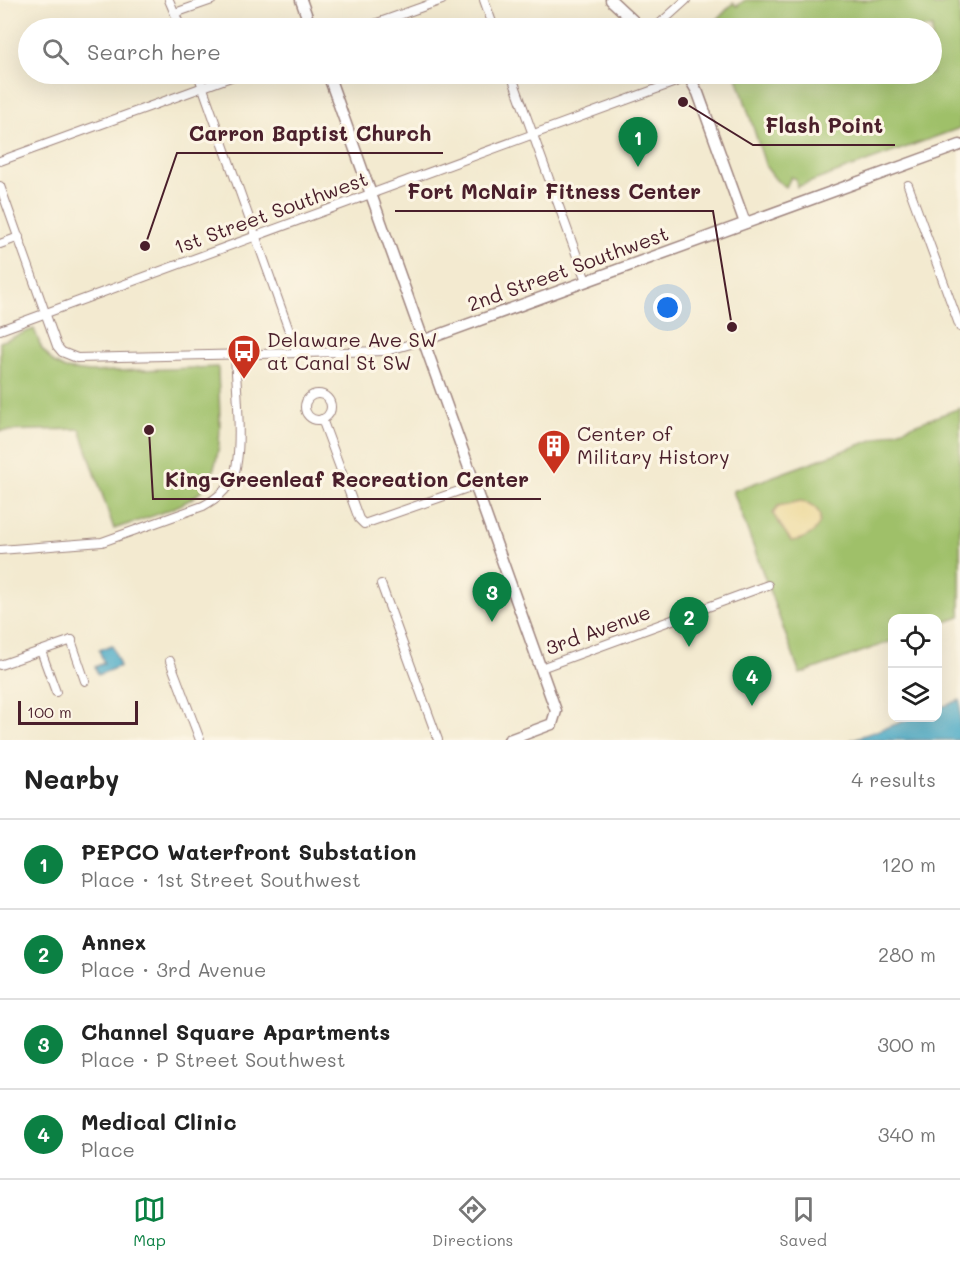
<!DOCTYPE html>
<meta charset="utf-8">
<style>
body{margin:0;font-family:Mali,sans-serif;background:#f2f2f2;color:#222}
.controls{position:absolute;right:18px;bottom:18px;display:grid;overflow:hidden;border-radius:12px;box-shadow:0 6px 24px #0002}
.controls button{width:54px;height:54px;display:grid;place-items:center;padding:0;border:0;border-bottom:2px solid #e0e0e0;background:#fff;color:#222;font:30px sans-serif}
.scale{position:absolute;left:18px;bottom:15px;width:120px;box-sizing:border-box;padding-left:6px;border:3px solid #4a1f2b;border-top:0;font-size:16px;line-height:21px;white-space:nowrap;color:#4a1f2b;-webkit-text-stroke:4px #fcf5e5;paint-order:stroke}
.you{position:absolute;left:668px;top:308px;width:21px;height:21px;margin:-15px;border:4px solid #fff;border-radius:50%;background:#1a73e8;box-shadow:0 0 0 9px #1a73e833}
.badge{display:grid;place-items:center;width:39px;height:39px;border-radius:50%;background:#0b8043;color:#fff;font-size:20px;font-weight:700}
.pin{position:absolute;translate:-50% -50px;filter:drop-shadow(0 2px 3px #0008)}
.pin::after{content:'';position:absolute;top:32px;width:21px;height:18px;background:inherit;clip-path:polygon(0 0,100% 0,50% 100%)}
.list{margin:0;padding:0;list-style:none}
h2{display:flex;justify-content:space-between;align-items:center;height:78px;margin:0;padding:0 24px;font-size:26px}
h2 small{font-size:20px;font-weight:400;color:#767676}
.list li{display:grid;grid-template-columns:39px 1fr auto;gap:18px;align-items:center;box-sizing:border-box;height:90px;padding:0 24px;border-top:2px solid #e0e0e0}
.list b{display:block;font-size:22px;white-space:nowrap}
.list p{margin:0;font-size:20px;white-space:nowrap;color:#767676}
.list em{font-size:20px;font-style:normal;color:#767676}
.icon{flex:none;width:33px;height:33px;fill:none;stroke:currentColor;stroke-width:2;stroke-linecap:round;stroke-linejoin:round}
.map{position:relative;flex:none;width:960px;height:740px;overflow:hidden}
.search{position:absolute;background:#fff;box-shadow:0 6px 24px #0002;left:18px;right:18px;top:18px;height:66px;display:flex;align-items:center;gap:15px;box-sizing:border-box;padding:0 21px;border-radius:33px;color:#767676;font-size:22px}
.sheet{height:438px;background:#fff}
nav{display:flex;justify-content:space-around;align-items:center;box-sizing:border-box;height:84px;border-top:2px solid #e0e0e0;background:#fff;font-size:16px;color:#767676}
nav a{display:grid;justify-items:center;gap:3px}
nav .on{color:#0b8043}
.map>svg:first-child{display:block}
.green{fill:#9fc069;stroke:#74704a;stroke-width:1.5}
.sand{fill:#eeda9e;stroke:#9c7c64;stroke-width:1.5}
.water{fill:#47a9c6;stroke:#486478;stroke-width:1.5}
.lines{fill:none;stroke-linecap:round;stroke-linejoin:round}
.minor-casing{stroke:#9e847e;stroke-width:10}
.tertiary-casing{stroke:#9e847e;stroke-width:13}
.minor{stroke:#fff;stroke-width:8}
.tertiary{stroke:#fff;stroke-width:10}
.labels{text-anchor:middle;stroke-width:6;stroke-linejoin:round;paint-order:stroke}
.street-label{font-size:20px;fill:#4a1f2b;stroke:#fcf5e5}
.poi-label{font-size:20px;fill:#4a1f2b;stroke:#fcf5e5;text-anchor:start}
.leader{fill:none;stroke:#4a1f2b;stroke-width:2}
.callout-dot{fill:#4a1f2b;stroke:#fcf5e5;stroke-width:2}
.callout-label{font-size:21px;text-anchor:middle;font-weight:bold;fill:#4a1f2b;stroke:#fcf5e5;stroke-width:6;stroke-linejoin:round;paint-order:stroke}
</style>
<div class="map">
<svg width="960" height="740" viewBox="0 0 960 740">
<rect width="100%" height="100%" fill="#fcf5e5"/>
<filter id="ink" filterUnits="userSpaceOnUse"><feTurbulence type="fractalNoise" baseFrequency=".0167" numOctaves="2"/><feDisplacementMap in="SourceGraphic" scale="12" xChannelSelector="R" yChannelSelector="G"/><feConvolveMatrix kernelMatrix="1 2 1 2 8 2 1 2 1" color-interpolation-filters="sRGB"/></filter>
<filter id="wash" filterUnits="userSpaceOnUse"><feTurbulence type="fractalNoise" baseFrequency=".008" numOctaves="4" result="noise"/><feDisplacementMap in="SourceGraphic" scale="24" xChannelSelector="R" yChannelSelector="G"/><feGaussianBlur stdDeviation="1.35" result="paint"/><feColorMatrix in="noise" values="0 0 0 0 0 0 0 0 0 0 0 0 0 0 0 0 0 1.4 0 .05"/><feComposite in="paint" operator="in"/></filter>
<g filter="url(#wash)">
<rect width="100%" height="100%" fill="#f3ead0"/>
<g class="green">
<polygon points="745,0 929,0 935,6 957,0 960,7 960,128 797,187 796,179 791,177 786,187 776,180 766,167 736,74 755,74 759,77 769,74 932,74 932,28 726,28 717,20 733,3 737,6"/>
<path d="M34,329l8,20 12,14 11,6 25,3 128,-5c0,37 10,90 -15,122 -14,18 -67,32 -89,40l-34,-100 -80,2v-89z"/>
<polygon points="960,408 960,617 938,625 938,618 892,618 892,641 800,674 733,491"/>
</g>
<path class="sand" d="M801,501c32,8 20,37 -10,40l-18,-27 5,-8z"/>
<g class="water">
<polygon points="112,645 120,666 98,675 95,667 104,663 99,650"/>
<polygon points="960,700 960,740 851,740 913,718 938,718 938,708"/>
</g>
</g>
<g filter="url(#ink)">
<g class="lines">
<g class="minor-casing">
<g id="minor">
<polyline points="169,0 181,28"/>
<polyline points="484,0 494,28"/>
<polyline points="175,13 212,0"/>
<polyline points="363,28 442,0"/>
<polyline points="655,28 686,0"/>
<polyline points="198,74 297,353"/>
<polyline points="511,74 586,281"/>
<polyline points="0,161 239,74"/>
<polyline points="908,185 960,327"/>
<polyline points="0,186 57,346 62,352 77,358 386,351 425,340"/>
<polyline points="0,244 19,237"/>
<polyline points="0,330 689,77"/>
<circle cx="318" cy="407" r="13"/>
<polyline points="322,419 359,519 364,524 476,485"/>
<path d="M0,550l102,-8 101,-36c13,-7 24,-15 30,-29 11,-24 3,-94 2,-122"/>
<polyline points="381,584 438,740"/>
<polyline points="71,640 85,681"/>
<polyline points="41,651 56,692"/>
<polyline points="170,661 200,740"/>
<polyline points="0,665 72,640"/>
<polyline points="541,668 768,585"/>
</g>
</g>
<g class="tertiary-casing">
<g id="tertiary">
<polyline points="301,0 311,28"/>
<polyline points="611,0 641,28"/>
<polyline points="328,74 556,711 552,724 509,740"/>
<polyline points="687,74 698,93 745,223"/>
<polyline points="425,340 960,145"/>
</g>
</g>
<use href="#minor" class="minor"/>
<use href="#tertiary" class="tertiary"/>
</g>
</g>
<defs>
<g id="bus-pin" transform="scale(1.725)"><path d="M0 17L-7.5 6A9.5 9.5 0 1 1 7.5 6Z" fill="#c8321e" stroke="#fcf5e5"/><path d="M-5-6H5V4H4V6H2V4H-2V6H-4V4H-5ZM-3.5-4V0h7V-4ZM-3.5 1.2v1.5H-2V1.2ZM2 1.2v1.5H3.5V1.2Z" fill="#fff"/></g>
<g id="building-pin" transform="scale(1.725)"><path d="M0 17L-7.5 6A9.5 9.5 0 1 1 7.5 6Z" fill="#c8321e" stroke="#fcf5e5"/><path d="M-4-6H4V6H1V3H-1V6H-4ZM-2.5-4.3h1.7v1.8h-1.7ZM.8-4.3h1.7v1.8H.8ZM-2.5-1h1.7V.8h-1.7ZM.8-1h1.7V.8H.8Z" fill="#fff"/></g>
</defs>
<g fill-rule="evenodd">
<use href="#bus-pin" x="244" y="351"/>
<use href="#building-pin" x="554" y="446"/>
</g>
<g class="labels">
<g class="street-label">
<text transform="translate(271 213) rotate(-20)" y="7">1st Street Southwest</text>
<text transform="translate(568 269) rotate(-20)" y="7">2nd Street Southwest</text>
<text transform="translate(598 630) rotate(-20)" y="7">3rd Avenue</text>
</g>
<g class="poi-label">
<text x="267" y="347">Delaware Ave SW<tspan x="267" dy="23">at Canal St SW</tspan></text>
<text x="577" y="441">Center of<tspan x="577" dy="23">Military History</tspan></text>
</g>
</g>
<path class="leader" d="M683 102L753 145H895M145 246L177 153H443M732 327L713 211H395M149 430L153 499H541"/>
<g class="callout-dot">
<circle cx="683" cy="102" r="6"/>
<circle cx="145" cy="246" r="6"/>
<circle cx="732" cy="327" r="6"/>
<circle cx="149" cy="430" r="6"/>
</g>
<g class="callout-label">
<text x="824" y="133">Flash Point</text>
<text x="310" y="141">Carron Baptist Church</text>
<text x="554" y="199">Fort McNair Fitness Center</text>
<text x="347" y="487">King-Greenleaf Recreation Center</text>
</g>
</svg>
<div class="controls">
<button><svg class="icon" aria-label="locate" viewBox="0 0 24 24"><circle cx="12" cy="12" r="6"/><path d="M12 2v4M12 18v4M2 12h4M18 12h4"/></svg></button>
<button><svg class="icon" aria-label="layers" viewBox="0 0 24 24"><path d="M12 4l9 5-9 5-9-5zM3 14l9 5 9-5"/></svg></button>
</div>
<div class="scale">100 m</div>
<div class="you"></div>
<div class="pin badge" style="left:638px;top:167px">1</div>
<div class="pin badge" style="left:689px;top:647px">2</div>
<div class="pin badge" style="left:492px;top:622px">3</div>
<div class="pin badge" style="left:752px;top:706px">4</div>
<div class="search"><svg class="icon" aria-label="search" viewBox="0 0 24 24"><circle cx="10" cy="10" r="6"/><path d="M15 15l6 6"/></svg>Search here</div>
</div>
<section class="sheet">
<h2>Nearby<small>4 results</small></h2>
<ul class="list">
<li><span class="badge">1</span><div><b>PEPCO Waterfront Substation</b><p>Place · 1st Street Southwest</p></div><em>120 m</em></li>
<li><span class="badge">2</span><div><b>Annex</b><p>Place · 3rd Avenue</p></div><em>280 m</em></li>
<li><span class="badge">3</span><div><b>Channel Square Apartments</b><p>Place · P Street Southwest</p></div><em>300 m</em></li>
<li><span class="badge">4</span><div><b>Medical Clinic</b><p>Place</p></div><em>340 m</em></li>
</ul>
</section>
<nav>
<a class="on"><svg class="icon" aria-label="map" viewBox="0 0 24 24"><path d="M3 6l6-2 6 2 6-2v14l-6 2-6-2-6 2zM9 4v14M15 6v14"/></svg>Map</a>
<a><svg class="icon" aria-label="directions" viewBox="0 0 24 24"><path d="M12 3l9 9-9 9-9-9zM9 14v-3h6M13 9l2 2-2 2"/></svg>Directions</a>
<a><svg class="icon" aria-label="saved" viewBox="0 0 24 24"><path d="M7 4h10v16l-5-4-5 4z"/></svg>Saved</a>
</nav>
